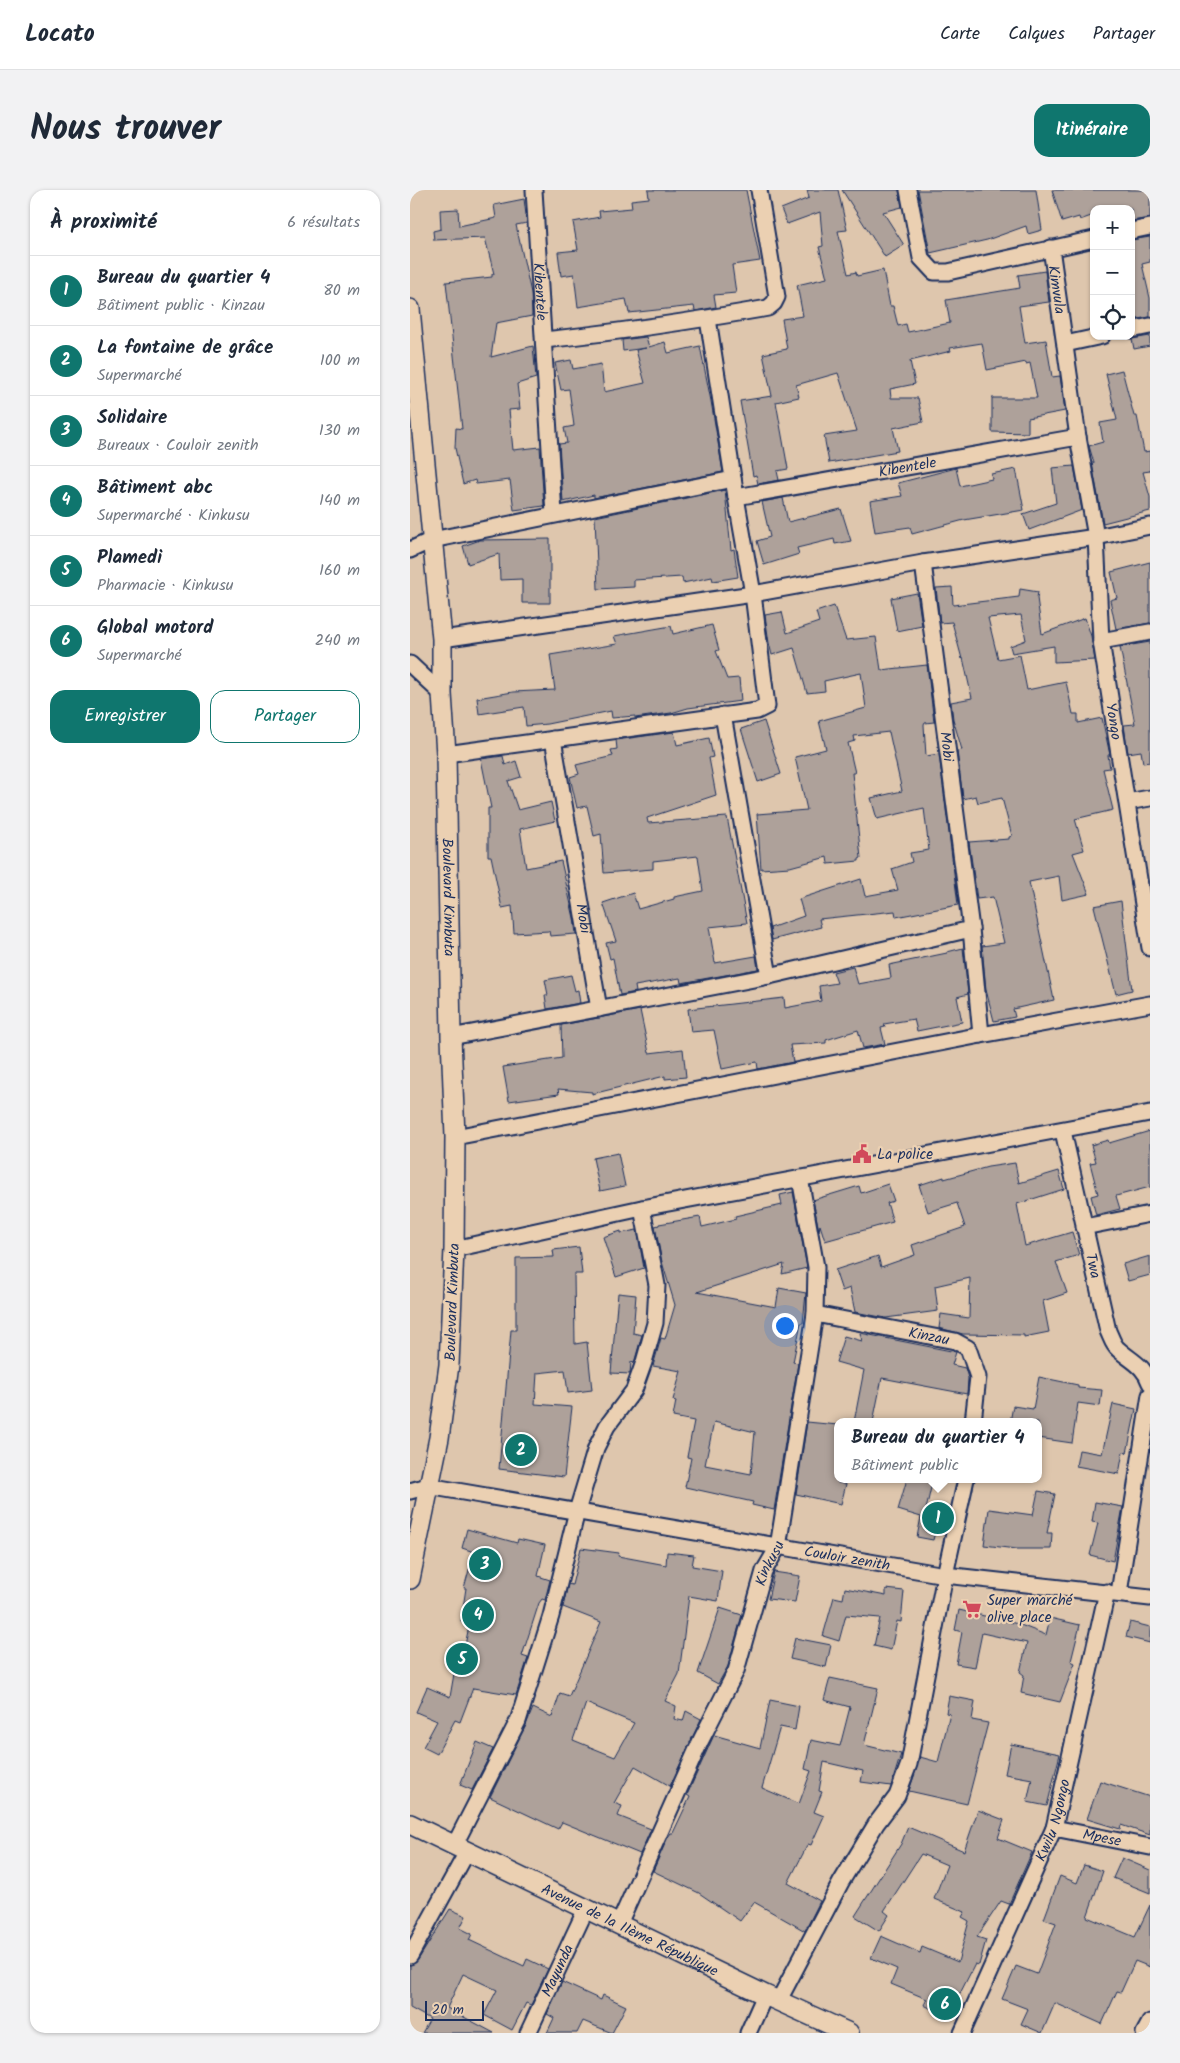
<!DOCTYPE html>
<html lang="fr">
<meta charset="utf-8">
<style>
body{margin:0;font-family:Kalam,sans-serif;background:#f2f2f3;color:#1f2937}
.controls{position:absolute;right:15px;top:15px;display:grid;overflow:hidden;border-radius:10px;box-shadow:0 1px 4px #0004}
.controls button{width:45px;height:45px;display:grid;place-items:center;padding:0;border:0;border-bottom:1px solid #e0e1e3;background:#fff;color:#1f2937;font:25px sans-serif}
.scale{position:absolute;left:15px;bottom:12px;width:59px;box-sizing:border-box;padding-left:5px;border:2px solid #1b2f5e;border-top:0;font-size:14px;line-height:18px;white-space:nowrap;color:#1b2f5e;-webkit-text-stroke:4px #ebd0b2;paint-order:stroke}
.you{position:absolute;left:374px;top:1135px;width:18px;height:18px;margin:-12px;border:4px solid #fff;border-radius:50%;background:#1a73e8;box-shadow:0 0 0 8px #1a73e833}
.badge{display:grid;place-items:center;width:32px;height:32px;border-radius:50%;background:#0f766e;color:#fff;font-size:16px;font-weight:700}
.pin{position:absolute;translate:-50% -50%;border:2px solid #fff;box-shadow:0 1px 5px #0006}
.popup{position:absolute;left:424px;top:1228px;width:208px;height:65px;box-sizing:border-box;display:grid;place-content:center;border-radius:10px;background:#fff;filter:drop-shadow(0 1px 4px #0005);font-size:16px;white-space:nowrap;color:#747a83}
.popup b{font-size:19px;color:#1f2937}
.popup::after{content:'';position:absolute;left:50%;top:100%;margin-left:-10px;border:10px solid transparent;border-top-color:#fff}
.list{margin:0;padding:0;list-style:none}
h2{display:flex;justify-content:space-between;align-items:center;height:65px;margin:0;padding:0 20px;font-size:21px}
h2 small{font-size:16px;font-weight:400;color:#747a83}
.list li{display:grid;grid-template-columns:32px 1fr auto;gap:15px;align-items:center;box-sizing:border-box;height:70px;padding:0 20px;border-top:1px solid #e0e1e3}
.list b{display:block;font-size:19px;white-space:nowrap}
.list p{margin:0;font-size:16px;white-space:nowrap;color:#747a83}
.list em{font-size:16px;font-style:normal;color:#747a83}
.actions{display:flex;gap:10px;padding:15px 20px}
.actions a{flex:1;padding:11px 0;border:1px solid #0f766e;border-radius:15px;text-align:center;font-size:18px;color:#0f766e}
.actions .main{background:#0f766e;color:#fff}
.icon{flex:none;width:28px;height:28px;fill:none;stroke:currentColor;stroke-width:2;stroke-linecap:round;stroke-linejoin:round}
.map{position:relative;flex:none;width:740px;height:1843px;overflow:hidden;border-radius:15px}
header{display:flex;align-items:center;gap:30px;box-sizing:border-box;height:70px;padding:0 25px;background:#fff;border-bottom:1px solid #e0e1e3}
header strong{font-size:24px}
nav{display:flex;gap:28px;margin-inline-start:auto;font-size:18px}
.intro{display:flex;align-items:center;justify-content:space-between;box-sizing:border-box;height:120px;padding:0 30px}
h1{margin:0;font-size:35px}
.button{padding:12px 22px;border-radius:15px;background:#0f766e;color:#fff;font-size:18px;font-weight:700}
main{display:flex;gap:30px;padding:0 30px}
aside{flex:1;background:#fff;border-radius:15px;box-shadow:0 1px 4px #0004}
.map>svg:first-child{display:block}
.building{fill:#aea19a;stroke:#1b2f5e;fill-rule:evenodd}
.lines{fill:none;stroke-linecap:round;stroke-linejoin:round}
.minor-casing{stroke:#1b2f5e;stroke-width:19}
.tertiary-casing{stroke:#1b2f5e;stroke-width:22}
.minor{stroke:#ebd0b2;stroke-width:15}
.tertiary{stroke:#ebd0b2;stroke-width:19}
.labels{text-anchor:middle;stroke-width:4.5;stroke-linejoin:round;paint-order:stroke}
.street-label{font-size:15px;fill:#1b2f5e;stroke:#ebd0b2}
.poi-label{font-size:15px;fill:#1b2f5e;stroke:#ebd0b2;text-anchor:start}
</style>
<header>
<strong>Locato</strong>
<nav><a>Carte</a><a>Calques</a><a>Partager</a></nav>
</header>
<div class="intro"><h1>Nous trouver</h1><a class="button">Itinéraire</a></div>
<main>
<aside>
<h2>À proximité<small>6 résultats</small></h2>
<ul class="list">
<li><span class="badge">1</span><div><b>Bureau du quartier 4</b><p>Bâtiment public · Kinzau</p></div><em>80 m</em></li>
<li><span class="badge">2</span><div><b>La fontaine de grâce</b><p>Supermarché</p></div><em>100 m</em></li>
<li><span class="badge">3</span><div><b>Solidaire</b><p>Bureaux · Couloir zenith</p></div><em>130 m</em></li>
<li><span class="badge">4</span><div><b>Bâtiment abc</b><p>Supermarché · Kinkusu</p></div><em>140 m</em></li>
<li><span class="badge">5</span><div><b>Plamedi</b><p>Pharmacie · Kinkusu</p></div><em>160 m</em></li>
<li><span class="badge">6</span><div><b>Global motord</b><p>Supermarché</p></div><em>240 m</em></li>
</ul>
<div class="actions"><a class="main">Enregistrer</a><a>Partager</a></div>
</aside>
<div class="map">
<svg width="740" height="1843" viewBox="0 0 740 1843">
<rect width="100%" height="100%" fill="#dec6ad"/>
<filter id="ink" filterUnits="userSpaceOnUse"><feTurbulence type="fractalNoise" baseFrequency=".02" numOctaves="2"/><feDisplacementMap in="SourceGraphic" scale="10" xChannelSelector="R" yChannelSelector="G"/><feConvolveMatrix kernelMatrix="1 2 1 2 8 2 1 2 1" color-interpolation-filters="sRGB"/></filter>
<g filter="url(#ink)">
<g class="building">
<polygon points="238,0 336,0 350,71 322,75 326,103 304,105 306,117 285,121 284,116 219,123 216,109 168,117 164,84 151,86 148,62 168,60 163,32 190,27 189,21 222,18 221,10 239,8"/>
<polygon points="397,0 428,0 437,40 428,41 438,84 446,82 447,86 473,80 480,116 483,116 488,136 496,134 498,142 540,133 536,110 610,98 608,85 635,81 639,112 609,116 615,153 636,150 642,187 650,186 655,221 618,228 618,243 582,242 582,208 627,208 620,173 616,174 616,172 577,180 572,153 540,158 541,161 500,171 505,194 480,199 481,208 508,208 513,232 483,238 488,261 419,273 414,246 447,241 428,183 386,195 389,207 366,212 378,279 367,281 369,290 348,294 346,285 343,286 330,211 362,206 353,164 377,159 372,129 393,126 387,95 417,88 409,57 413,56 410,22 377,34 371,19 399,8"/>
<polygon points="432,0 489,0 492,17 473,22 494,55 475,67"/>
<polygon points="508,0 626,0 632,40 618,44 616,36 577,50 520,63"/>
<polygon points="642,0 740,0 740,28 721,31 721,19 684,19 684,25 670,30 669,27 652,32"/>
<polygon points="114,9 117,33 106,35 121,103 122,126 86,133 81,167 123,156 126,188 107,194 110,219 99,220 103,260 130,257 134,316 104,320 100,290 66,294 65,290 53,294 45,258 46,238 52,239 36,92 82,87 82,84 84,84 75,48 24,50 23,41 31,39 30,20 48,19 49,36 86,28 84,15"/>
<polygon points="740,47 740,72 732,74 740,108 740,127 721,130 721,50"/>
<polygon points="740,146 740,156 724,159 722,149"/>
<polygon points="236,147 239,157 255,152 258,163 290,156 301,211 313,282 184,308 184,305 153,312 149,254 157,253 154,238 164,236 159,199 151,200 145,173 161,170 163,179 191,174 194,202 235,193 226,160 236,158 213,161 212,150"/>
<polygon points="712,180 724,226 727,226 734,262 740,261 740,281 733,282 740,307 740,321 693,333 682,273 684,273 679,256 693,252 690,233 707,230 696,184"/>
<polygon points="664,276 672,320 619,340 613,324 646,313 642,278"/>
<polygon points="546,278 550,296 582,289 581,284 606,279 614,320 554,330 502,344 500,337 465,342 460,311 492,306 488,293"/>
<polygon points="315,300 321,360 324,359 328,387 303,391 302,387 273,393 272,387 224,390 224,397 188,399 185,327"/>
<polygon points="373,308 378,332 431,319 441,351 425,354 424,349 387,358 389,364 354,375 347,351 360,347 352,312"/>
<polygon points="140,349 140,413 112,413 112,389 90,390 89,364 58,374 53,356 70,350"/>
<polygon points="740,372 740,433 706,439 700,410 707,408 701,382"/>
<polygon points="542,397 543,415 609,407 610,399 628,402 627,408 632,444 675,428 681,446 685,470 644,472 644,456 602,463 600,456 616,450 611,425 578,428 588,469 610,465 617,500 656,492 663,524 668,524 668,533 692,528 700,565 698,565 700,578 693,579 703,620 665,629 674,660 663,663 679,704 652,710 649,686 619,692 644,810 603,819 605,827 584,831 576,800 572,756 594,753 583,707 567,709 559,652 599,649 599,647 602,646 592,608 568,613 566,606 553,609 547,561 552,560 543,529 541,512 562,508 553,468 552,469 542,432 530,433 526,398"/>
<polygon points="507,403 512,436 487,441 481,408"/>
<polygon points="424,416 436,450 466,447 471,480 517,475 524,532 515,533 514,535 516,566 529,564 548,715 486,727 485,721 409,729 411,737 362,750 360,738 394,726 389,709 451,689 455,706 488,700 482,679 502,672 500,663 519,660 514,618 467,629 461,608 492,601 479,542 444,546 445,551 438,553 445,583 442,583 451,668 449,669 449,671 418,674 417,667 380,677 351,679 347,624 397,620 385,567 416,559 409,531 456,518 451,483 414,491 415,501 397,503 384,458 362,465 359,453 355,425 372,422 377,443 409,432 406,422"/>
<polygon points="302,435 309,460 306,461 317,489 329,488 331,511 278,518 261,523 225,528 225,526 202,528 201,521 137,534 116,536 114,517 69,524 67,508 103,502 145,500 140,465 207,454 204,446 261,436 263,444"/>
<polygon points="740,452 740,572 733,573 731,561 718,563 714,535 725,534 710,457"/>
<polygon points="354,531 371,584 348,592 331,539"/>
<polygon points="264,542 267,555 299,548 303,567 299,568 306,605 237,628 238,633 317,627 337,733 299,737 305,773 346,766 348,779 271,793 270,788 225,796 226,802 210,805 203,768 200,769 196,753 206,751 193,713 223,703 228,719 264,709 264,707 293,701 288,666 243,671 243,679 194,683 191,644 184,646 177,616 167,618 160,587 169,584 166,575 203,566 201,560 207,559 206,550"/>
<polygon points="93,566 95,575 106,571 111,587 98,591 108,620 141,612 145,631 110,639 116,678 151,671 164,728 166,744 140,746 139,741 104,743 102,716 92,718 81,666 78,666 78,618 81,618 71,569"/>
<polygon points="711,711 722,800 706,804 684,716"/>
<polygon points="553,758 558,804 547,807 552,832 507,841 504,829 474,834 475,837 471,838 475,854 453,858 448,840 416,850 416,853 380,855 383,872 348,879 347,872 312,879 304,840 281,842 278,819 374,808 375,818 411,811 409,796 427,793 423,782 443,777 448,794 481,788 479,775 537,763 537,762"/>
<polygon points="161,785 165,801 168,800 170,813 137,819 135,805 138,805 135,790"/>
<polygon points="230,820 239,863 273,859 276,887 255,889 255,886 182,904 182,902 148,899 149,904 99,911 93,877 152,868 151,835"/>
<polygon points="740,941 740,997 706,1006 710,1019 686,1025 681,1006 688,1004 680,973 686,972 681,955 698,950 699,953"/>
<polygon points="208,963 215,996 190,1001 183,968"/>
<polygon points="605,973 609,993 649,981 654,999 607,1014 615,1056 662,1042 669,1065 646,1072 657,1103 633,1111 639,1142 614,1147 614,1145 553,1144 529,1138 531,1124 559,1128 560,1088 525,1096 528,1121 476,1128 445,1122 440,1098 432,1101 425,1080 468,1066 471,1077 505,1065 502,1055 555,1037 547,1013 518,1022 509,995 534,987 534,989 578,977"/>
<polygon points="478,994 484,1011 477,1013 483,1032 415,1051 410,1035 409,1041 403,1010 449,996 451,1003"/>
<path d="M383,1002l14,76 -25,6 2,-10 -87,28 79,15 3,-19 27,5 -3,30h-2l-8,39 5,1 -24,147 -22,-5 1,-3 -68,-15 6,-29 -4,-1 7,-36 -21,-4 3,-16 -3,-1 8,-29 -28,-5 8,-28 4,1 10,-34 -13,-43 -7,-36 4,-1v-1l41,-7 2,10 34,-8 -1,-3 47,-11 -2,-10zM304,1232l41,10 -4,42 -46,-9z"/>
<polygon points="227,1040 234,1078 206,1087 193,1047 211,1041 211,1043"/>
<polygon points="169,1057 172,1084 164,1084 165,1154 177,1152 182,1200 158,1203 155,1180 127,1183 125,1214 162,1217 154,1287 89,1279 101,1140 106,1140 106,1068 144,1067 143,1060"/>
<polygon points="740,1066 740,1085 718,1091 713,1074"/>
<polygon points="208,1103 226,1105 223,1143 232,1145 224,1173 221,1172 220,1184 201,1183"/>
<polygon points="450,1143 546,1162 542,1175 555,1178 558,1188 557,1204 472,1188 463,1232 444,1232 454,1180 426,1172 434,1146 452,1151"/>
<polygon points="629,1187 668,1195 668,1198 692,1200 690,1216 668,1213 662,1253 628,1248 628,1232 600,1232 603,1216 623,1219"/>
<polygon points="703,1214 726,1219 717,1263 713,1262 709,1284 666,1276 669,1260 692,1264"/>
<polygon points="397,1232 428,1235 428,1293 436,1294 431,1314 386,1304"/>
<polygon points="497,1289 523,1289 515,1324 538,1326 535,1343 525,1342 523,1350 507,1347 511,1327 488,1320"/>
<polygon points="628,1301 645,1304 637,1343 642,1343 641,1359 606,1359 574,1355 579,1319 623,1325"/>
<polygon points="685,1312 713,1317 703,1371 680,1365 688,1333 682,1332"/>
<polygon points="57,1339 107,1353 108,1349 135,1355 128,1386 140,1390 135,1410 132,1409 129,1413 112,1466 118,1468 106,1505 63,1498 50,1532 45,1530 27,1564 13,1557 27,1531 6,1522 17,1497 40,1507 45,1478 50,1478 60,1432 51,1431 56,1398 54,1398 64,1362 52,1358"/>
<path d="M171,1358l38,5 -1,3 48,9 1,-13 27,3 -2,11 30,5 -4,30 -29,-5 -10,78 -14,27 11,5 -2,13 9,2 3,-10 15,8 -31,67 -35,-20 -21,37 8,3 -4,10 33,13 -11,25 -78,-32 -4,7 -68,-32 36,-72 7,-17 19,9 8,-24 9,3 32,-74 -38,-15 5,-23 4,1zM176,1513l48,20 -19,34 -42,-17z"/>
<polygon points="364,1382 390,1386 385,1412 358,1409"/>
<polygon points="435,1398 476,1406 476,1399 494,1401 491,1432 487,1431 481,1460 464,1456 470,1428 436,1425 429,1451 413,1446 424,1407 433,1409"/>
<polygon points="310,1418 332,1425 318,1476 308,1494 288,1483"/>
<polygon points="549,1420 608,1434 636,1445 640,1428 670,1435 661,1471 665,1473 650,1512 611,1503 614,1485 610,1482 617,1453 572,1443 565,1477 546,1474 552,1442 545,1440"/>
<polygon points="720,1432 740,1437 740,1453 716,1447"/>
<polygon points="385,1448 421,1455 416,1477 380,1469"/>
<polygon points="420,1488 468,1498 454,1555 491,1564 481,1596 451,1592 453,1581 414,1572 409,1601 412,1602 404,1622 414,1626 401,1655 398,1654 378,1693 410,1711 395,1741 344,1712 330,1731 289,1703 243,1681 258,1647 261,1643 263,1643 280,1607 277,1605 304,1545 350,1558 360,1510 389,1516 385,1540 370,1537 352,1598 389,1614 401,1581 395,1579 401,1550 430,1556 440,1517 414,1510"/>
<polygon points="539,1506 565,1511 562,1530 578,1533 557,1614 499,1601 510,1567 528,1572 540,1524 536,1523"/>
<polygon points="67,1552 83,1559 62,1600 50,1595"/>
<polygon points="601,1554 650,1564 637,1616 617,1612 622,1589 595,1584"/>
<polygon points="690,1591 740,1607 740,1645 711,1635 710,1639 677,1629"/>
<polygon points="568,1620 594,1630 588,1648 622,1662 599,1714 591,1711 567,1747 576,1750 569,1775 565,1774 538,1827 514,1815 517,1809 481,1794 487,1779 461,1768 471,1746 510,1763 512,1757 548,1772 559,1731 552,1727 555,1722 524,1709 537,1675 511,1664 474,1721 479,1725 469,1741 445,1726 491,1654 498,1637 554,1661"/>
<polygon points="712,1668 740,1680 740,1703 703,1688"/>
<polygon points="674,1675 693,1681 677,1727 725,1747 740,1715 740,1777 725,1771 711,1802 707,1801 692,1834 645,1813 632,1843 611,1834 618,1819 592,1809 606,1776 627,1784 646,1733 634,1729 650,1686 667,1693"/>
<polygon points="40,1719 56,1726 50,1738 62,1744 59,1750 114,1776 117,1769 138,1779 121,1815 116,1813 102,1840 74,1825 87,1800 53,1784 37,1818 84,1843 12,1843 20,1829 0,1818 0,1775 8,1770"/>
<polygon points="152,1792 191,1810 193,1805 216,1816 202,1843 173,1831 167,1843 137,1843 144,1828 137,1824"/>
</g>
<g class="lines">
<g class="minor-casing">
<g id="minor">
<path id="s1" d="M124,0l20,324"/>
<polyline points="498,0 511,68 524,82 538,82 684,49"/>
<polyline points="721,41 740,37"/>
<path id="s2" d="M641,58l27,189 18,100 5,104 49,307"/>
<polyline points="721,140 740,136"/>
<path d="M134,150c75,-8 149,-19 224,-32l6,-5 3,-6 -18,-107"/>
<polyline points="655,154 692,146"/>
<path id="s3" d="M326,307l342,-60"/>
<polyline points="0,360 22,350 323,289"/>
<path id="s4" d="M513,373l48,366 10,106"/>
<polyline points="32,449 343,404 513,373 686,347 740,336"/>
<polyline points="691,451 740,442"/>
<polyline points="0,474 32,504"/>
<polyline points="313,525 359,786"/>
<path id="s5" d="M143,549l46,270"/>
<polyline points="36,564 347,521 357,516 343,404 326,307 298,129"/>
<polyline points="717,612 740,608"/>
<polyline points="41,847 359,786 561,739"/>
<path id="s6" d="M653,941l45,200c3,6 5,14 10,18 13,12 26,16 32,34"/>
<polyline points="45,947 571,845 740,814"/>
<polyline points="674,1037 740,1024"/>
<polyline points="44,1059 232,1018 740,923"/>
<path id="s7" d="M405,1124l140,27 13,7 10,29 -5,45"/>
<path id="s8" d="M0,1301l18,-5 517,89 205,23"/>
<polyline points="709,1403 740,1205"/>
<path id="s9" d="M644,1638l96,19"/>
<polyline points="44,1656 108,1531 141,1426 167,1321 186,1258 197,1236 224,1200 234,1172 245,1133 247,1095 232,1018"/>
<path id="s10" d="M209,1734l82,-184 35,-69 28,-100 14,-24 37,-233 1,-47 -16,-89"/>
<polyline points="0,1766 57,1662"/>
<polyline points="369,1810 431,1692 466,1634 487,1606 499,1574 535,1385 556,1289"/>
<path id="s11" d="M118,1843l58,-124"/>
<polyline points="338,1843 355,1805"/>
<path id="s12" d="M552,1843l92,-205 53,-236"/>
<polyline points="734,1843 740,1832"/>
</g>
</g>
<g class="tertiary-casing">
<g id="tertiary">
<path id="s13" d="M0,119l32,330v55l4,60 5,283 4,100 -1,112 -5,116 -10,73 -29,141"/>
<path id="s14" d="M0,1634l355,171 84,38"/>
</g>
</g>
<use href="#minor" class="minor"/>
<use href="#tertiary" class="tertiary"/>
</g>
</g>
<defs>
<g id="civic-bare" transform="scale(1.5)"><path d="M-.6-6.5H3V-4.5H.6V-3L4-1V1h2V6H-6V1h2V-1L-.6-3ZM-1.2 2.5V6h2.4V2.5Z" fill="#d1495b" stroke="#ebd0b2" stroke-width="2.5" paint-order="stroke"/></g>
<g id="supermarket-bare" transform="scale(1.5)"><path d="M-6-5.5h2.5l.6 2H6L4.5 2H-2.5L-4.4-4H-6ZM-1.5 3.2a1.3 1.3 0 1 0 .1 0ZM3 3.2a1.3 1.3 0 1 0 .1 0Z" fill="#d1495b" stroke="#ebd0b2" stroke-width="2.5" paint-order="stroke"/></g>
</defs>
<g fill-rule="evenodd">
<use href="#civic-bare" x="452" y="964"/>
<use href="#supermarket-bare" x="562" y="1419"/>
</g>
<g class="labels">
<g class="street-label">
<text dy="5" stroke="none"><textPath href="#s2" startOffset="42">Kimvula</textPath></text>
<text dy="5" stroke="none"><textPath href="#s1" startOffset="102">Kibentele</textPath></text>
<text dy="5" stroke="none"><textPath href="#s3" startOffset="174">Kibentele</textPath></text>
<text dy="5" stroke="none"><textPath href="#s2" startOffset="478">Yongo</textPath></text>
<text dy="5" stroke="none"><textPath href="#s4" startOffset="185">Mobi</textPath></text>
<text dy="5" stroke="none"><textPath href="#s13" startOffset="590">Boulevard Kimbuta</textPath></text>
<text dy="5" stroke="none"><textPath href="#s5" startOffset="182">Mobi</textPath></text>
<text dy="5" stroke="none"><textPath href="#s6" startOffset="138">Twa</textPath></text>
<text transform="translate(42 1112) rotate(-88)" y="5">Boulevard Kimbuta</text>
<text dy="5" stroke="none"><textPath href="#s7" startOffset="116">Kinzau</textPath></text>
<text dy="5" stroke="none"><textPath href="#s8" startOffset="444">Couloir zenith</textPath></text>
<text dy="5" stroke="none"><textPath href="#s10" startOffset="392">Kinkusu</textPath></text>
<text dy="5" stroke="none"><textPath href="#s12" startOffset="232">Kwilu Ngongo</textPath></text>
<text dy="5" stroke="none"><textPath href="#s9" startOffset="49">Mpese</textPath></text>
<text dy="5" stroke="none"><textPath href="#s14" startOffset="244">Avenue de la IIème République</textPath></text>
<text dy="5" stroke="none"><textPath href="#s11" startOffset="69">Mayunda</textPath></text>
</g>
<g class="poi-label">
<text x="467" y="969">La police</text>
<text x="577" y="1415">Super marché<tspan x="577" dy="17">olive place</tspan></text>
</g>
</g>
</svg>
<div class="controls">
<button>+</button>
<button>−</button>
<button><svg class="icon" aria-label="locate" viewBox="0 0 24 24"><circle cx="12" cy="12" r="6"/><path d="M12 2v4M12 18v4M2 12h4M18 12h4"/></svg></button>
</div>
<div class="scale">20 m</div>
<div class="you"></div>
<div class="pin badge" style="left:528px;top:1328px">1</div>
<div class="popup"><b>Bureau du quartier 4</b>Bâtiment public</div>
<div class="pin badge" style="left:111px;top:1260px">2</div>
<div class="pin badge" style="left:75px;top:1374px">3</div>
<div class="pin badge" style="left:68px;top:1425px">4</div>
<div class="pin badge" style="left:52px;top:1469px">5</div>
<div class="pin badge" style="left:535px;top:1814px">6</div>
</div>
</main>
